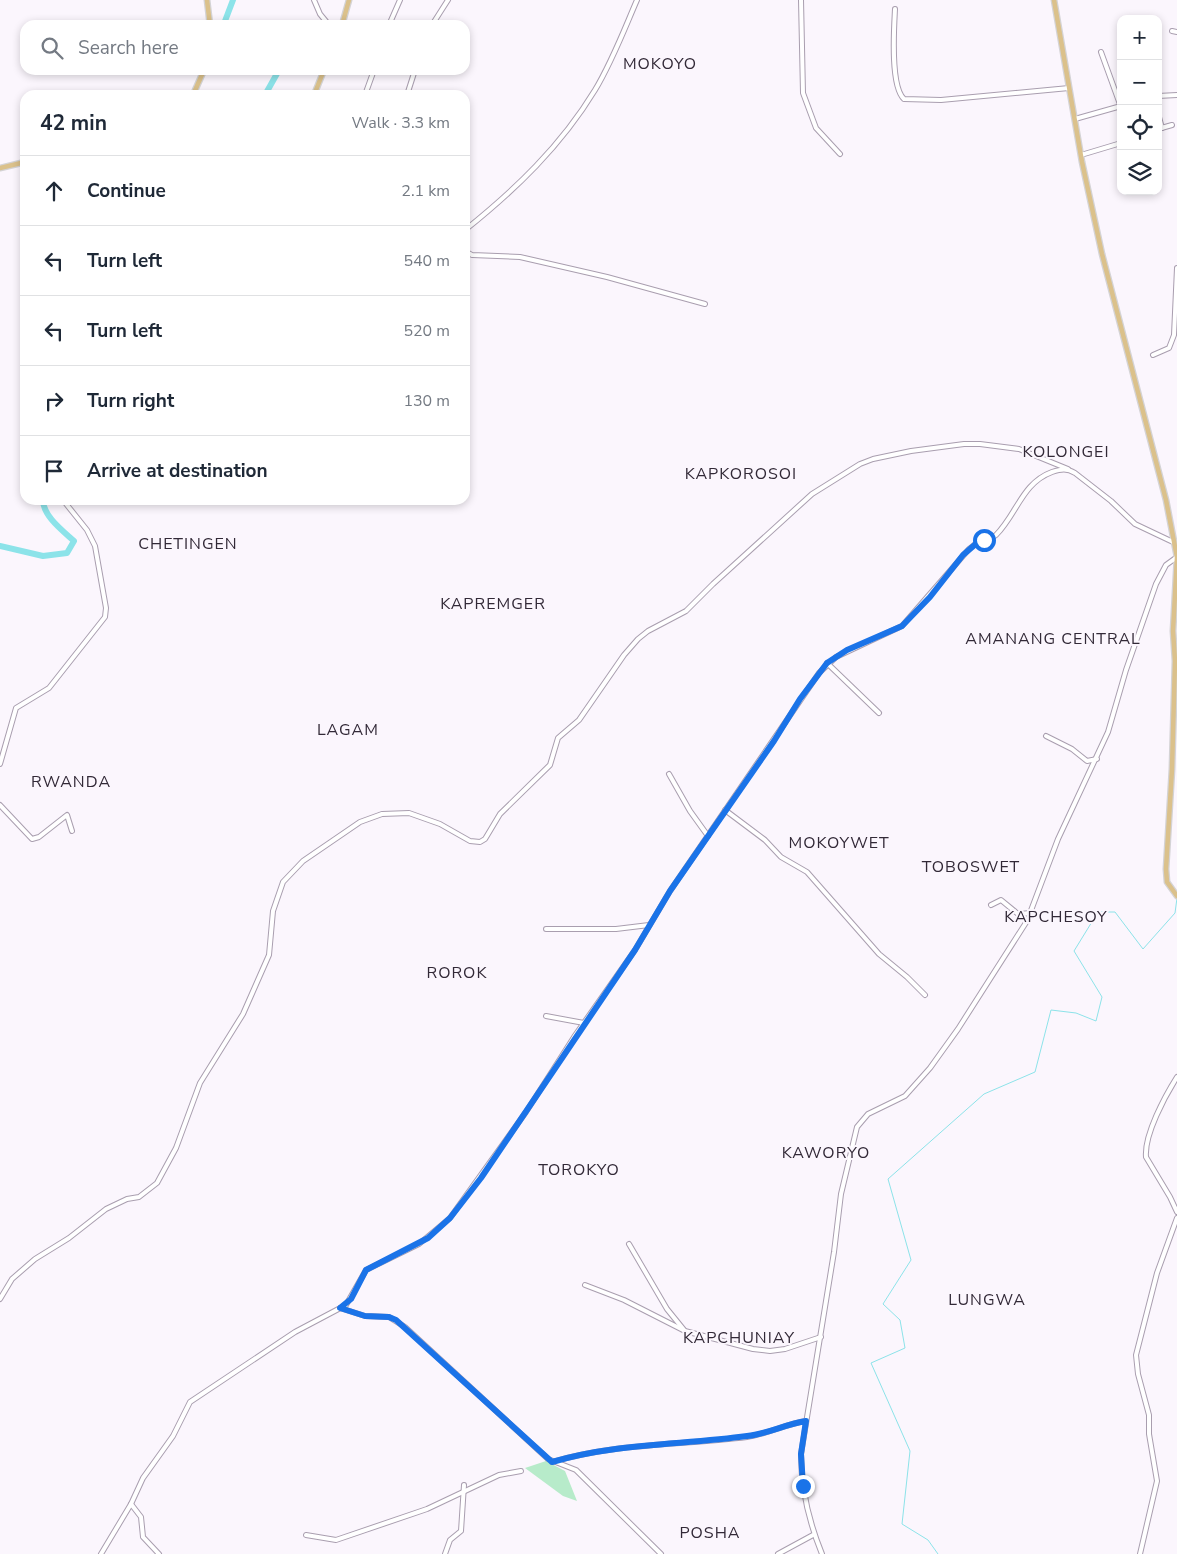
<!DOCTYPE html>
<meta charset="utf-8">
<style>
body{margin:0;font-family:"Nunito Sans",sans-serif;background:#f2f2f3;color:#1f2937}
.controls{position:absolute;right:15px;top:15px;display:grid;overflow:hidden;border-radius:10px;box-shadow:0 2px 8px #0003}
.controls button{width:45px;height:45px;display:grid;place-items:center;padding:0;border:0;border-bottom:1px solid #e0e1e3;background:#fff;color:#1f2937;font:25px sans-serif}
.stop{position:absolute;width:15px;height:15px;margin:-11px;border:4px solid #1a73e8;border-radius:50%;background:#fff}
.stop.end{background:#1a73e8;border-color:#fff;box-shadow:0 1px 5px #0008}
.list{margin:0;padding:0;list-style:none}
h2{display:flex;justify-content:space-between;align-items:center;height:65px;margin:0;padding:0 20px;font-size:21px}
h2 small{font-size:16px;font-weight:400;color:#747a83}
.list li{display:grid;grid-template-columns:32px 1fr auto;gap:15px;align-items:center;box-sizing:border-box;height:70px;padding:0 20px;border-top:1px solid #e0e1e3}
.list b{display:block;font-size:19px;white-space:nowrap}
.list em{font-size:16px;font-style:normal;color:#747a83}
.icon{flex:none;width:28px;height:28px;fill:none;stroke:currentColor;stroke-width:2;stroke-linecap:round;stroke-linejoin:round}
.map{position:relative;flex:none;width:1177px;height:1554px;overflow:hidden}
.search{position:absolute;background:#fff;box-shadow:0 2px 8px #0003;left:20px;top:20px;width:450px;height:55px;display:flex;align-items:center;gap:12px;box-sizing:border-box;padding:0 18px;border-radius:15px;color:#747a83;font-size:19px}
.panel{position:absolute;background:#fff;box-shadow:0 2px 8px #0003;left:20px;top:90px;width:450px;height:415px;border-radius:15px}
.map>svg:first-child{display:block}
.green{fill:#b7ebca}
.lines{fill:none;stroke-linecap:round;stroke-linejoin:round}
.stream{stroke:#8ce3e9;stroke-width:1}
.river{stroke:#8ce3e9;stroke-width:6}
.minor-casing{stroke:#a99eaf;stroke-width:6}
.major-casing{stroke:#d4d3d5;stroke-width:7}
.minor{stroke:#fff;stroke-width:4}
.major{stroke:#dbc18b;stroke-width:4.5}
.route{stroke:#1a73e8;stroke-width:6}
.labels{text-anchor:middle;stroke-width:4;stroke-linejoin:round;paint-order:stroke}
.quarter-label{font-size:16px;letter-spacing:1px;fill:#322937;stroke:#fbf6fd}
</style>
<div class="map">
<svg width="1177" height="1554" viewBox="0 0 1177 1554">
<rect width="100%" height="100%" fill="#fbf6fd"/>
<polygon class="green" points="546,1461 565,1471 577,1501 563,1496 525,1468"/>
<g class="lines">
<polyline class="stream" points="938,1554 928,1540 902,1524 910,1451 871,1363 905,1348 900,1320 883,1304 911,1260 888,1179 984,1094 1035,1072 1051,1010 1076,1013 1096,1021 1102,997 1074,951 1098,912 1115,912 1143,949 1175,913 1177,898"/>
<g class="river">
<polyline points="229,25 225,21 233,0"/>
<polyline points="265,95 279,70"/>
<path d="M0,546l43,10 24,-3 7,-12c-11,-10 -31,-25 -31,-41"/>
</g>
<g class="minor-casing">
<g id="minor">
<polyline points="314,0 320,14 329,25"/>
<polyline points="801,0 803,93 816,128 840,154"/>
<path d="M895,9c-1,19 -5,77 9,90l37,1 128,-12"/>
<polyline points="389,25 400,0"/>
<polyline points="432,25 448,0"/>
<polyline points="1172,31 1177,32"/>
<polyline points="1101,52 1121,107"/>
<polyline points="365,95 374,70"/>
<polyline points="407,95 415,70"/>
<polyline points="1158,96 1177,95"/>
<polyline points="1159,117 1162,128"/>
<polyline points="1075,119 1121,106"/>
<polyline points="1158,129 1172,125"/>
<polyline points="1081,155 1121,143"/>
<path d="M465,230c50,-40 96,-84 130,-140 17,-28 29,-60 42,-90"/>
<polyline points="465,251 472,255 520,257 607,277 705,304"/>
<polyline points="1153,355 1169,348 1174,335 1177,268"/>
<polyline points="827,663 879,713"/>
<polyline points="1046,736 1072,749 1087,761 1097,759"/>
<polyline points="0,764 16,708 49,688 105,617 106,608 95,546 87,530 63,500"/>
<polyline points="669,774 690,811 708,836"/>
<polyline points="0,805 32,839 39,837 67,815 72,831"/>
<polyline points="725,810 765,840 781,857 807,872 879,954 907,977 925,995"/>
<polyline points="991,905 1001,900 1018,914 1031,913"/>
<polyline points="546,929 616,929 649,925"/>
<polyline points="546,1016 584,1023"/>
<path d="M1177,1077c-12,19 -33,58 -31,80l24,40 7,15"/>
<polyline points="629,1244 667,1309 684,1330"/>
<polyline points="585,1285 624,1300 685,1331 753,1349 770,1351 785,1349 821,1337"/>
<polyline points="0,1299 12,1279 35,1259 69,1238 106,1209 127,1199 139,1197 157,1183 176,1148 200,1083 243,1014 269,955 273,911 283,882 303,861 360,822 382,814 409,813 440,824 470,841 480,842 485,839 500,814 550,765 558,738 579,720 624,655 638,639 648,631 686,611 713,584 812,494 860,464 873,459 911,451 964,444 980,444 1019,449 1068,469"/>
<polyline points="340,1308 365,1316 389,1317 405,1327 548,1459 576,1470 661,1554"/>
<path d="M552,1462c63,-19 130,-17 195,-25 20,-3 39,-13 59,-16"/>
<polyline points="131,1504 141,1517 143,1537 159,1554"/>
<polyline points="306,1535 336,1540 427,1509 499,1475 521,1471"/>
<path d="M101,1554l30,-50 12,-26 30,-42 17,-34 105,-70 51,-27 20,-35 53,-26 31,-26 76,-106 48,-75 61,-87 35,-59 149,-218 17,-16 66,-31 67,-77c3,-2 6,-5 9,-7 6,-4 12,-2 18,-7 21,-21 26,-52 56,-63 9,-3 15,-4 23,1l36,28 24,23 38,18"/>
<polyline points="445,1554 450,1540 461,1531 464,1485"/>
<polyline points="778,1554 813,1535"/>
<path d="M822,1554c-13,-32 -21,-65 -21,-100l33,-202 7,-58 16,-67 11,-13 37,-18 25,-28 28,-39 69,-108 31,-82 50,-107 18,-62 30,-86 10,-19 11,-8"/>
<polyline points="1140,1554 1157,1481 1149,1434 1149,1415 1138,1374 1136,1355 1157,1273 1177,1218"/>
</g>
</g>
<g class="major-casing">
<g id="major">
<polyline points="207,0 210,25"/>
<polyline points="1054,0 1082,162 1102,254 1166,500 1177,557 1173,631 1175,661 1172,769 1166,869 1167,882 1177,896"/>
<polyline points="342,25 349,0"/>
<polyline points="193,95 204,70"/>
<polyline points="314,95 324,70"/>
<polyline points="0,168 25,162"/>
</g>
</g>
<use href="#minor" class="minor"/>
<use href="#major" class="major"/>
</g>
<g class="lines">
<path class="route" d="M803,1486l-2,-32 5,-33c-20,3 -39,13 -59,15 -65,9 -131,7 -195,26l-156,-142 -7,-3 -24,-1 -25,-8 11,-9 15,-29 62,-32 22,-20 31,-40 154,-228 35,-59 104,-150 26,-42 27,-36 20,-13 55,-24 28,-29 33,-42 15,-13 6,-2"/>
</g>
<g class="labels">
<g class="quarter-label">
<text x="660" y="69">MOKOYO</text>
<text x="1066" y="457">KOLONGEI</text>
<text x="741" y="479">KAPKOROSOI</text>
<text x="188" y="549">CHETINGEN</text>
<text x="493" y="609">KAPREMGER</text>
<text x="1053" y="644">AMANANG CENTRAL</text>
<text x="348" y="735">LAGAM</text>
<text x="71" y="787">RWANDA</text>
<text x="839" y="848">MOKOYWET</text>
<text x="971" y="872">TOBOSWET</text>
<text x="1056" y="922">KAPCHESOY</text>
<text x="457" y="978">ROROK</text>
<text x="826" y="1158">KAWORYO</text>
<text x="579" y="1175">TOROKYO</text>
<text x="987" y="1305">LUNGWA</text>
<text x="739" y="1343">KAPCHUNIAY</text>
<text x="710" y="1538">POSHA</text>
</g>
</g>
</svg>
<div class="controls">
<button>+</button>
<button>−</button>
<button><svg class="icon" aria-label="locate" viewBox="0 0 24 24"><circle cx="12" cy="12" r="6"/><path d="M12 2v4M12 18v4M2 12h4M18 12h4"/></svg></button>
<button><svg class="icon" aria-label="layers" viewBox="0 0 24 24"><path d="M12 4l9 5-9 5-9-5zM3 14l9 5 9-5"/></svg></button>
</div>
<div class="stop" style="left:984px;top:540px"></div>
<div class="stop end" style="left:803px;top:1486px"></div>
<div class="search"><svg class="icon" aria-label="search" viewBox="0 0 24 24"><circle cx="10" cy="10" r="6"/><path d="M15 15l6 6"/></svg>Search here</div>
<section class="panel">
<h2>42 min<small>Walk · 3.3 km</small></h2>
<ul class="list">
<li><svg class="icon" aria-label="ahead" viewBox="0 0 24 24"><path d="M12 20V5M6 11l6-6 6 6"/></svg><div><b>Continue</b></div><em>2.1 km</em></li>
<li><svg class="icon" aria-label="left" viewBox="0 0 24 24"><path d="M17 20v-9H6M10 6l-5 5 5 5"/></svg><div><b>Turn left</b></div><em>540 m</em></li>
<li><svg class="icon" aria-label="left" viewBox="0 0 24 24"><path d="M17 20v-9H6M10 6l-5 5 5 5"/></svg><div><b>Turn left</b></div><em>520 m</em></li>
<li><svg class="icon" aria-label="right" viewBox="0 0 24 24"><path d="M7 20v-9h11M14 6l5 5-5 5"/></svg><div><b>Turn right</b></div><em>130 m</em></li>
<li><svg class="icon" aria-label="arrive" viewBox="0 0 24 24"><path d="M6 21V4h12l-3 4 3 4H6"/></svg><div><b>Arrive at destination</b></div></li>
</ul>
</section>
</div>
